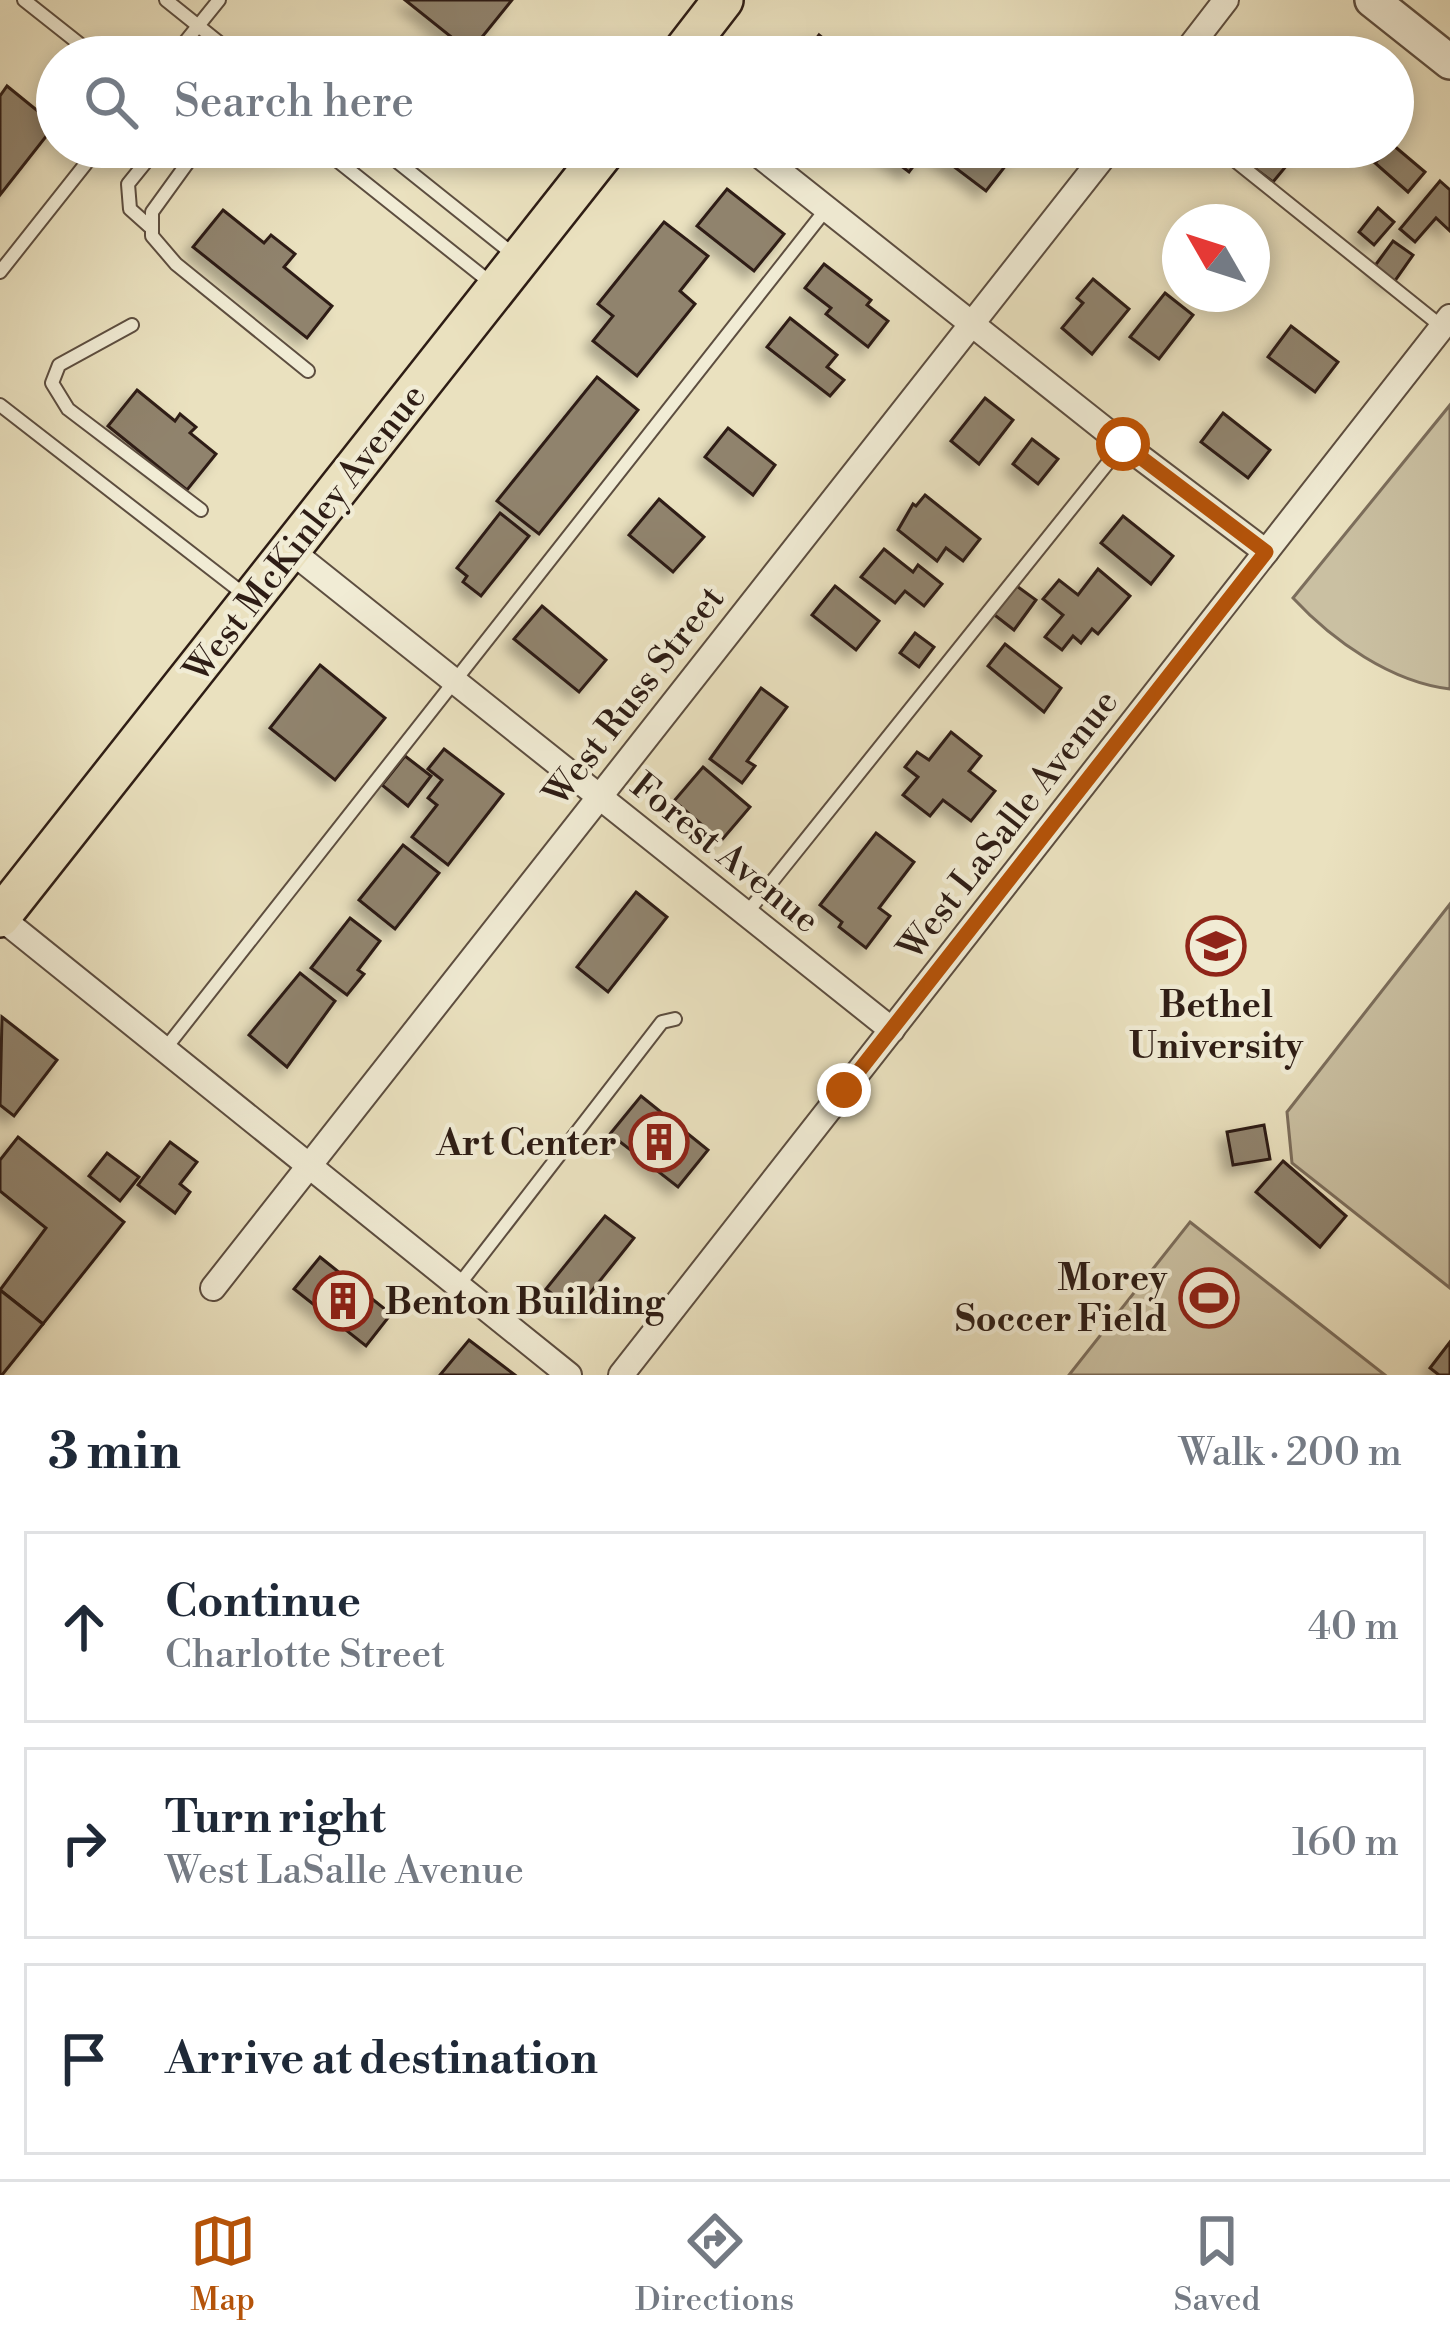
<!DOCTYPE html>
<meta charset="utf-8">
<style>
body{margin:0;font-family:"Libre Bodoni",serif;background:#f2f2f3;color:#1f2937}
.compass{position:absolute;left:1162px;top:204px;width:108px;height:108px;border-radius:50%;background:#fff;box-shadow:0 6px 18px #0003;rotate:309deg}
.stop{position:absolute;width:36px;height:36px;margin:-27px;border:9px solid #b45309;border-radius:50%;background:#fff}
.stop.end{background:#b45309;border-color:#fff;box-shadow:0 3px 12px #0008}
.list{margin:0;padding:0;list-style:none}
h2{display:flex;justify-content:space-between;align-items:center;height:156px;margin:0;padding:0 48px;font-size:51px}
h2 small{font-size:39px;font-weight:400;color:#747a83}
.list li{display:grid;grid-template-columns:78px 1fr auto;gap:36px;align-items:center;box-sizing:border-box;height:192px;margin:0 24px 24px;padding:0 24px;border:3px solid #e0e1e3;border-radius:0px}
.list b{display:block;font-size:45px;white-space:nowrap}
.list p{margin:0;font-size:39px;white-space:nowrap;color:#747a83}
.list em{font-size:39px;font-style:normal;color:#747a83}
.icon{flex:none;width:66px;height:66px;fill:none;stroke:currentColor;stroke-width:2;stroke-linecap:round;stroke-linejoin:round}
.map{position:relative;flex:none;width:1450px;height:1375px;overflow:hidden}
.search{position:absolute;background:#fff;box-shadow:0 6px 18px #0003;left:36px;right:36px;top:36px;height:132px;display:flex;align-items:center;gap:30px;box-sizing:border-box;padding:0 42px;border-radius:66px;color:#747a83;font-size:45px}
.sheet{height:804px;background:#fff}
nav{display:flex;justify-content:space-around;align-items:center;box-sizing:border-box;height:168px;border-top:3px solid #e0e1e3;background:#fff;font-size:33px;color:#747a83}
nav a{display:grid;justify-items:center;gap:6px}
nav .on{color:#b45309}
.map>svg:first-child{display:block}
.green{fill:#cac0a2;stroke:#7c6e5c;stroke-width:3}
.building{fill:#90836d;stroke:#2e1d15;stroke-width:3;filter:url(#shadow)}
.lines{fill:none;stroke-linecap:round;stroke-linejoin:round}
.service-casing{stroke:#5d4e40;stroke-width:16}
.minor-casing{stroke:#5d4e40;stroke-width:28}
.tertiary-casing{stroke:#5d4e40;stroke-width:38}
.primary-casing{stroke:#2e1d15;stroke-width:44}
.service{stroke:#f1ecd5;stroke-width:12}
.minor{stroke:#f1ecd5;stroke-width:24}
.tertiary{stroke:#f1ecd5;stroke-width:33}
.primary{stroke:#eae1bf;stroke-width:39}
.route{stroke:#b45309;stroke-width:15}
.labels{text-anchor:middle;stroke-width:9;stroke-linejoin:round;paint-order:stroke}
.street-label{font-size:36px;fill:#2e1d15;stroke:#f1ecd5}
.poi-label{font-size:36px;font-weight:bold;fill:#2e1d15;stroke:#f1ecd5;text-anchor:end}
</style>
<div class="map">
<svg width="1450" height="1375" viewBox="0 0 1450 1375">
<defs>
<filter id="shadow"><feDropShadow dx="-8" dy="8" stdDeviation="6" flood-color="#0004"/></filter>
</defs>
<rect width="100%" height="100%" fill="#eae1bf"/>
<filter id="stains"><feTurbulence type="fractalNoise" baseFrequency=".00167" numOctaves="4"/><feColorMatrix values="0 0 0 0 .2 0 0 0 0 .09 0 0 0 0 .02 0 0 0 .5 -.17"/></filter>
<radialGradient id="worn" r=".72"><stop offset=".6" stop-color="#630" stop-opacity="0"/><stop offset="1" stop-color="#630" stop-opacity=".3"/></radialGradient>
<g class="green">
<path d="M1450,405v284c-59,-7 -117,-48 -157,-91z"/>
<polygon points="1450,904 1450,1288 1292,1163 1287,1112"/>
<polygon points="1190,1222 1385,1375 1069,1375"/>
</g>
<g class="building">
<polygon points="405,0 512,0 470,52"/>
<polygon points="819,35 846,57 802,57"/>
<polygon points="7,86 55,125 0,195 0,96"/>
<polygon points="1393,145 1425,172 1408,192 1375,163"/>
<polygon points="876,147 1020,147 986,191 928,147 909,172"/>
<polygon points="1262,147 1277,147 1292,159 1273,182 1249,164"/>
<polygon points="1440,181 1450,190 1450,231 1436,218 1415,242 1400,229"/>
<polygon points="727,189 784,234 754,271 697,226"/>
<polygon points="1378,208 1394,222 1374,245 1359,232"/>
<polygon points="223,210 264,243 271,235 295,254 284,267 332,306 307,338 193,247"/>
<polygon points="664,222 708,256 680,291 695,304 637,376 593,341 613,316 598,304"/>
<polygon points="1393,241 1413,255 1394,282 1374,267"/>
<polygon points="824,264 871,300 867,305 888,321 868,347 826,314 831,308 805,288"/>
<polygon points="1093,279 1129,309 1092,354 1062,328 1083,303 1077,298"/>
<polygon points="1165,293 1193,315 1159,359 1130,337"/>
<polygon points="790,318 837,355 827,367 844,380 830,396 767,347"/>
<polygon points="1291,326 1338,362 1315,392 1268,357"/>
<polygon points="597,377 638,410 539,534 497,501"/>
<polygon points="137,390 175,421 180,414 196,427 190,433 216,454 187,490 108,426"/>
<polygon points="985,398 1013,420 979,464 951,441"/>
<polygon points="1223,413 1270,450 1248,478 1201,442"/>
<polygon points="728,428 775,465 753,495 705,457"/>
<polygon points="1032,439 1058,459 1038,484 1013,464"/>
<polygon points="925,495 980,539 963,561 946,548 937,561 898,530 913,504 916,506"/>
<polygon points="659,499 704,537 673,572 629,535"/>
<polygon points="500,513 529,536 481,596 463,582 467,576 457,568"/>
<polygon points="1123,516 1173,556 1151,584 1101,543"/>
<polygon points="884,549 913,572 918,565 942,584 924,606 905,591 895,603 861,577"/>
<polygon points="1098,569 1130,596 1098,634 1092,629 1081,643 1073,636 1062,650 1045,637 1063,615 1043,599 1059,580 1078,595"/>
<polygon points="1014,584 1036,600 1014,630 992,613"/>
<polygon points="835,586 879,621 856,650 812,615"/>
<polygon points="542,606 606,660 579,692 514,639"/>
<polygon points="915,633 934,647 919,667 900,653"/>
<polygon points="1005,644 1061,688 1044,712 988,666"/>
<polygon points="320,665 385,718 335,780 270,728"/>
<polygon points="761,688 787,707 747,761 755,766 742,783 710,759"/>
<polygon points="951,732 981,756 969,771 995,791 971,821 943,800 930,816 903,795 918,777 905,767 917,752 929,760"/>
<polygon points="444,749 503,794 448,865 412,837 437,805 428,798 442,780 428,769"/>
<polygon points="405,756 431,776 408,806 382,785"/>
<polygon points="703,767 750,807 721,841 674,801"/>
<polygon points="876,833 914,862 879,908 890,916 866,948 839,927 842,922 820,905"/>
<polygon points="403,845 439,873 395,929 359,900"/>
<polygon points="636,892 667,917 608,992 577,967"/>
<polygon points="350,918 380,941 358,970 364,974 347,995 311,968"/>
<polygon points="300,973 335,1001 287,1067 249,1035"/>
<polygon points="2,1017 57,1060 14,1116 0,1105"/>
<polygon points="641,1096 708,1150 678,1187 610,1134"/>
<polygon points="1264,1125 1270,1159 1233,1165 1227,1132"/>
<polygon points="18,1137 124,1222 43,1324 0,1290 46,1228 0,1191 0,1160"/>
<polygon points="170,1142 197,1162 180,1184 190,1192 175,1213 138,1185"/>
<polygon points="107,1153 139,1177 120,1201 89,1176"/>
<polygon points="1283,1161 1346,1216 1320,1247 1256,1192"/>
<polygon points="605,1216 634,1238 575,1312 546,1289"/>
<polygon points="320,1257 391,1314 366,1346 294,1289"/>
<polygon points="0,1290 43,1324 2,1375 0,1375"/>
<polygon points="469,1340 515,1375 440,1375"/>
<polygon points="1450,1342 1450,1375 1439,1375 1430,1368"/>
</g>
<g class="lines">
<g class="service-casing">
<g id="service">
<polyline points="24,0 96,57"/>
<polyline points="166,0 237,57"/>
<polyline points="173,57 219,0"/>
<polyline points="199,147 152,212 152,236 176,264 308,371"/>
<polyline points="327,147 329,154 491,283"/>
<polyline points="379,147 514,255"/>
<polyline points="1218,147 1441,326"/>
<polyline points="149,226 130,209 128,184 158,147"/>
<polyline points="0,272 99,147"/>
<polyline points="132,325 59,365 52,383 68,409 201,510"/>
<polyline points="0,405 245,595"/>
<polyline points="746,914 1123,444"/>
<polyline points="165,1049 827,208"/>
<polyline points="458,1286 662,1022 675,1019"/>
</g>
</g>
<g class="minor-casing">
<g id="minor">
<polyline points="1182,57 1226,0"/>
<polyline points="749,147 1123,444 1266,552"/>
<polyline points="290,550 892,1030"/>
<polyline points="0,917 569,1375"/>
<polyline points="213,1288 1111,147"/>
<polyline points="621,1375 1450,317"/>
</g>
</g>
<g class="tertiary-casing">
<polyline id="tertiary" points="1372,0 1450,62"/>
</g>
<g class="primary-casing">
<g id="primary">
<polyline points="679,57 723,0"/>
<polyline points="0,917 608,147"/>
</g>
</g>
<use href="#service" class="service"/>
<use href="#minor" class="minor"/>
<use href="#tertiary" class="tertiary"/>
<use href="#primary" class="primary"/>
</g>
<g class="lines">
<polyline class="route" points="844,1090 1266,552 1123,444"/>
</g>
<defs>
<g id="university-ring" transform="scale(3)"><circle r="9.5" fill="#f1ecd5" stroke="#8f2418" stroke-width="1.5"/><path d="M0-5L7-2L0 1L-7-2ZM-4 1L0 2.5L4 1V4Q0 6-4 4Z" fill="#8f2418"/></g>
<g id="building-ring" transform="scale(3)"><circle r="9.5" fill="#f1ecd5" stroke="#8f2418" stroke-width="1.5"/><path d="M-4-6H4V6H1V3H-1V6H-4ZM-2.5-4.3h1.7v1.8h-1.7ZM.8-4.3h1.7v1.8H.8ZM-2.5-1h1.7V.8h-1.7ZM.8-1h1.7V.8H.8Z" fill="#8f2418"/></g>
<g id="stadium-ring" transform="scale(3)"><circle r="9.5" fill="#f1ecd5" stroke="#8f2418" stroke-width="1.5"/><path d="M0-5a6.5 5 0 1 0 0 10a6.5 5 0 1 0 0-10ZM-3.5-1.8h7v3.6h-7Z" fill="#8f2418"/></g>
</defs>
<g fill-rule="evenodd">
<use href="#university-ring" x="1216" y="946"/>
<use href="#building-ring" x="659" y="1142"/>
<use href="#stadium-ring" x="1209" y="1298"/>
<use href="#building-ring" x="343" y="1301"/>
</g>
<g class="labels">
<g class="street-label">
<text transform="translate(304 532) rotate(-52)" y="13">West McKinley Avenue</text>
<text transform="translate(633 695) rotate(-52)" y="13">West Russ Street</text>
<text transform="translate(1007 824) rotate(-52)" y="13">West LaSalle Avenue</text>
<text transform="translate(726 852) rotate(39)" y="13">Forest Avenue</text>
</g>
<g class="poi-label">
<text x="1216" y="1017" text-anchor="middle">Bethel<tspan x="1216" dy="41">University</tspan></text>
<text x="617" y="1155">Art Center</text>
<text x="1167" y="1290">Morey<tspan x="1167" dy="41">Soccer Field</tspan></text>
<text x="385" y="1314" text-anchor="start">Benton Building</text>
</g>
</g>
<rect width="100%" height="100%" filter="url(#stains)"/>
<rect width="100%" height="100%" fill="url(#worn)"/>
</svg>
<svg class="compass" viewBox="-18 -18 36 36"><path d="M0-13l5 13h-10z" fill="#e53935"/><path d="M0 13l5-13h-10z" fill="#747a83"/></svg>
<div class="stop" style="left:1123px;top:444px"></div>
<div class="stop end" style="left:844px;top:1090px"></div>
<div class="search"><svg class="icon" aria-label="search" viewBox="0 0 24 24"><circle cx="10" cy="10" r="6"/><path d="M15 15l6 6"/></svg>Search here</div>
</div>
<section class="sheet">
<h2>3 min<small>Walk · 200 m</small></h2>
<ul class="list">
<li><svg class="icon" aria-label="ahead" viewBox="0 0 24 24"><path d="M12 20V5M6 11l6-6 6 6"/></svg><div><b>Continue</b><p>Charlotte Street</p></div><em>40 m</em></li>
<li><svg class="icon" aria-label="right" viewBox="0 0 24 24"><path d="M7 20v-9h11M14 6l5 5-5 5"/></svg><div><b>Turn right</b><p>West LaSalle Avenue</p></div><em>160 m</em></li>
<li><svg class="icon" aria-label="arrive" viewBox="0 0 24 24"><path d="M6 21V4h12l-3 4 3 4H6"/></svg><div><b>Arrive at destination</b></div></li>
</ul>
</section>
<nav>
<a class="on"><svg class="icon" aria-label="map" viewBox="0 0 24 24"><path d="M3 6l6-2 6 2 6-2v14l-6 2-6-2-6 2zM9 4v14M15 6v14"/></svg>Map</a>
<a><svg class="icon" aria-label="directions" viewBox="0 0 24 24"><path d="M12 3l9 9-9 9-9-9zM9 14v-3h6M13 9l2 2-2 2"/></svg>Directions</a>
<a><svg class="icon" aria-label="saved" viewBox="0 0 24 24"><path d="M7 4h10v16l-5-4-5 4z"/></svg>Saved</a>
</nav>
